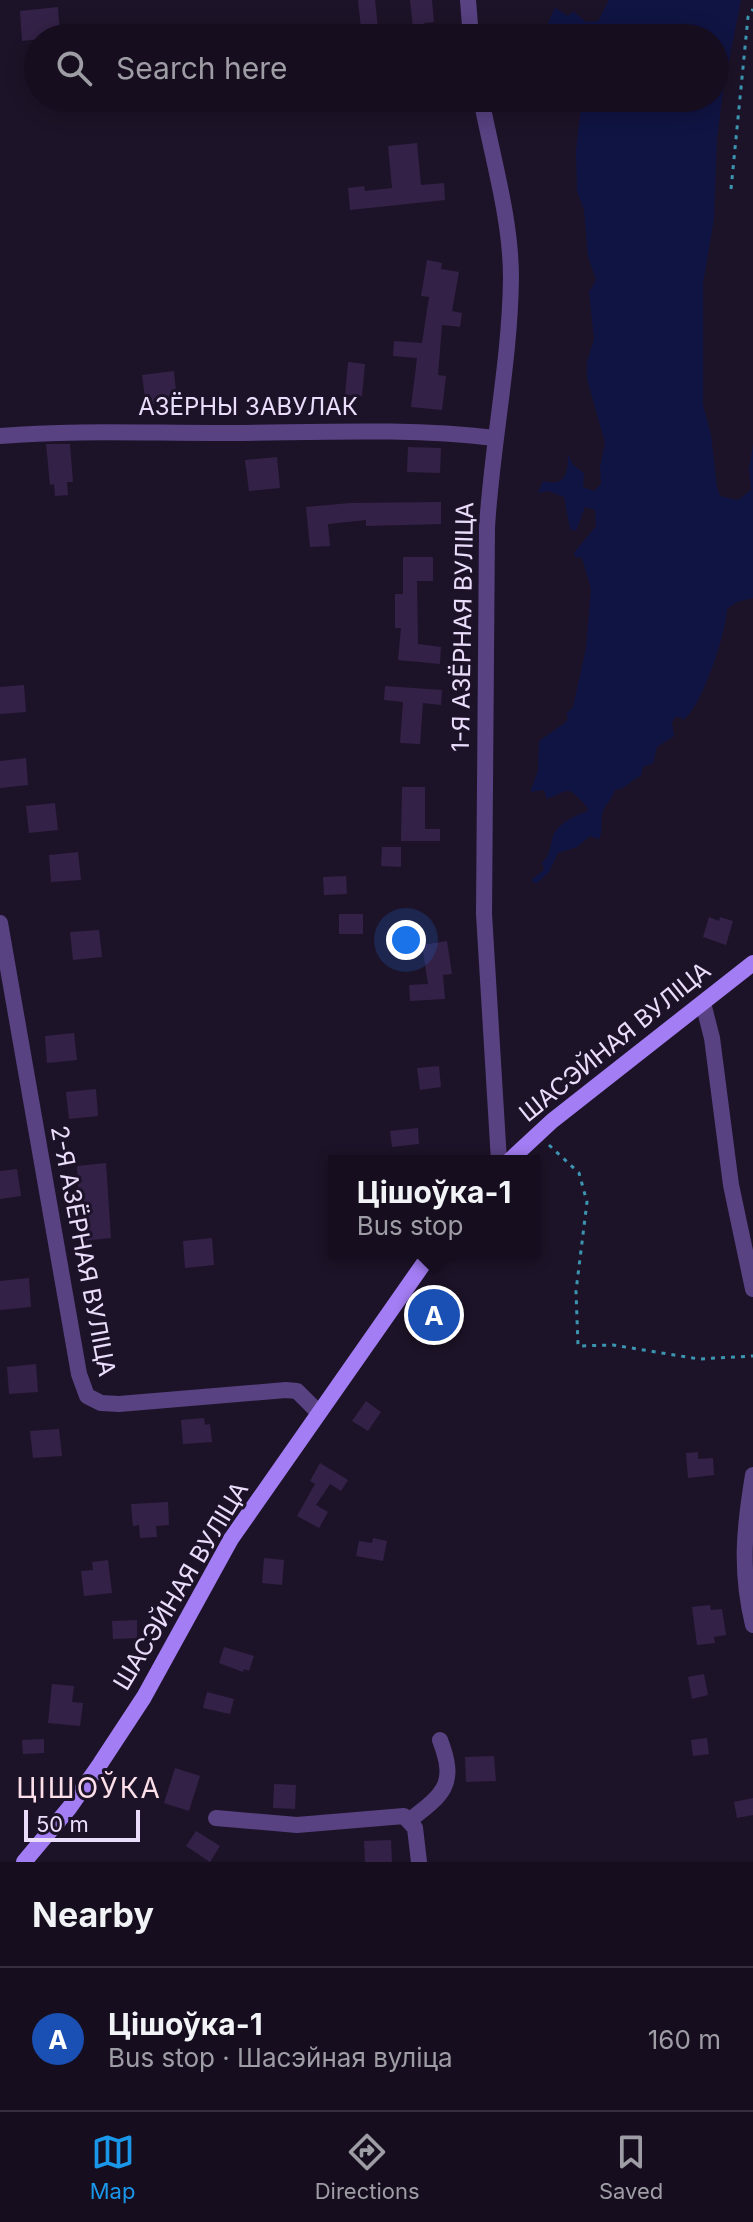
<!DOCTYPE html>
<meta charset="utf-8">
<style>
body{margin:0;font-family:Inter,sans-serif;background:#1f1727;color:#f1f3f6}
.scale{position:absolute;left:24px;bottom:20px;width:116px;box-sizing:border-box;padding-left:8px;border:4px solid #eaddfc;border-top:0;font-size:22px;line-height:28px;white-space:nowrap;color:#eaddfc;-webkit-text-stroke:6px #1d1328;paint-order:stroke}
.you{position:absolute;left:406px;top:940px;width:28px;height:28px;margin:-20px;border:6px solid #fff;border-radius:50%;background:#1a73e8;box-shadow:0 0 0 12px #1a73e833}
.badge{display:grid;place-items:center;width:52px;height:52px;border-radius:50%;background:#1b97e9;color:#fff;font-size:26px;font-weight:700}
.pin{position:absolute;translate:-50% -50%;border:4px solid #fff;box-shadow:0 2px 8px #0006}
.popup{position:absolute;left:328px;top:1155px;width:212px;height:104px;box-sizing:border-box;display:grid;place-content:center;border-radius:0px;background:#160e1e;filter:drop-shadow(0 2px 6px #0005);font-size:26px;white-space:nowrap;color:#9e9ca4}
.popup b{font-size:30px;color:#f1f3f6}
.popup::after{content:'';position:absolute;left:50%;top:100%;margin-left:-16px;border:16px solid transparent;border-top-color:#160e1e}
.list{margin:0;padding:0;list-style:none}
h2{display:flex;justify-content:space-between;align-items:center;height:104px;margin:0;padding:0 32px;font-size:34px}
h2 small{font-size:26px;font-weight:400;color:#9e9ca4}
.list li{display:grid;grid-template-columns:52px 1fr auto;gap:24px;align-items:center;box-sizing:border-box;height:144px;padding:0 32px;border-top:2px solid #352e3c}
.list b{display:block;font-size:30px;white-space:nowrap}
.list p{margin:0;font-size:26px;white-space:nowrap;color:#9e9ca4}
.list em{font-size:26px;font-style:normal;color:#9e9ca4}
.icon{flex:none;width:44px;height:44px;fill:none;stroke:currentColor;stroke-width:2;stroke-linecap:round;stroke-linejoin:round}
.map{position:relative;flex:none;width:753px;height:1862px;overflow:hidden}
.search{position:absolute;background:#160e1e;box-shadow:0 4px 20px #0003;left:24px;right:24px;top:24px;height:88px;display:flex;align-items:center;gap:20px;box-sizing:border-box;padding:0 28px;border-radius:44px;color:#9e9ca4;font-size:30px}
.sheet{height:248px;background:#160e1e}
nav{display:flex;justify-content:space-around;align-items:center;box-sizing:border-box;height:112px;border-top:2px solid #352e3c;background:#160e1e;font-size:22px;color:#9e9ca4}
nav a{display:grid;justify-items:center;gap:4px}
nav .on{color:#1b97e9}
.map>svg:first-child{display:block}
.water{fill:#101443}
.building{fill:#342147}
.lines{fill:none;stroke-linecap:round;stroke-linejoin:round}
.path{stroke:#3c95b0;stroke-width:3;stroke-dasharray:4 6;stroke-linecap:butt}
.minor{stroke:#584282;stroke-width:16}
.tertiary{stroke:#584282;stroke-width:16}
.secondary{stroke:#a37df3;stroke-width:16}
.labels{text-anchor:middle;stroke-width:6;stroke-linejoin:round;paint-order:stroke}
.street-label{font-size:24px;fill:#eaddfc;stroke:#1d1328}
.quarter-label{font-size:28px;letter-spacing:2px;fill:#fcdfe9;stroke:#1d1328}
</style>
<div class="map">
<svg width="753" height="1862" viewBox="0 0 753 1862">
<rect width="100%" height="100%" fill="#1d1328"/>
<path class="water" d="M609,0h132l-17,86 -7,52 -3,81 -11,65v121l8,29 6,53 3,9 18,4 13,-10 -2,-21 4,-25v154l-16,4 -10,7c-1,24 -25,99 -44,111l-3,-3h-5l-3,6 2,13 -17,11 -4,16 -10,4 -2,9c-10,3 -13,12 -26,14 -2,8 -8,12 -11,19 -5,10 0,20 -5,30l-9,-3 -13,11 -19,6 -9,19 -13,12 -5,-4 13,-10 -2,-7c7,-7 8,-13 10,-23 3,-16 22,-24 36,-29l-1,-4c-20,-22 -16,-18 -40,-8l-3,-9 -13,2v-3l7,-18 1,-30 27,-19 2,-4 -2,-4 7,-7 13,-59 5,-59 -9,-31 -7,-1 -1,-4 22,-27 -1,-16 -10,-3 -9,24 -6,-2 -6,-32 -16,-6 -10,2 5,-12c23,6 25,-8 25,-27l5,11 11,8 -1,14 11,4 7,-7 -1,-17 5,-24 -18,-64v-17l7,-23 -5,-47 7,-12 -8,-23 -4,-47 -7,-19 -1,-40 6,-53h133v-60h-169l-3,-4 12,-26 13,8 5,-5 13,11 12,-1z"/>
<g class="building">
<polygon points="358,0 375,0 379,38 362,38"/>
<polygon points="410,0 432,0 434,22 424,23 426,38 414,38"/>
<polygon points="58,7 60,37 22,41 20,11"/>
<polygon points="417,143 421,185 444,183 445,200 350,210 348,188 364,186 365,191 392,188 388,146"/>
<polygon points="427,260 442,263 441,269 459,272 452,311 462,313 460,327 442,325 438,375 446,376 442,410 411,407 417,358 393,356 394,341 422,343 429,297 421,296"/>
<polygon points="348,362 365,364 362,396 345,395"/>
<polygon points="174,371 177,402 146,405 142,375"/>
<polygon points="46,444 70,444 73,482 67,482 68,495 55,496 54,484 50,485"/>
<polygon points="408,447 441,448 440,473 407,472"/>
<polygon points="277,457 280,488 249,491 245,460"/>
<polygon points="441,502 441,524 366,526 366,520 328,524 330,546 310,547 306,507 350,503"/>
<polygon points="403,557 433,557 433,581 417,581 418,644 441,647 440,664 398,660 401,628 395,628 395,594 403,594"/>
<polygon points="24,685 26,712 0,714 0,687"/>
<polygon points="385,686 442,690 441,705 423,703 420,744 400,743 403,702 384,700"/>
<polygon points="26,758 28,785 0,788 0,761"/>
<polygon points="402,787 425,787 425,829 440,829 440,841 401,841"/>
<polygon points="55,803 58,830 29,833 26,806"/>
<polygon points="382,847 401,847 401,867 381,866"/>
<polygon points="78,852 81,880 51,882 49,855"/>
<polygon points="346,876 347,894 324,895 323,877"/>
<rect x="339" y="914" width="24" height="20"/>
<polygon points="709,917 719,921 720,917 733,921 726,945 703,937"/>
<polygon points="99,930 102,957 73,960 70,932"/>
<polygon points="447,941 452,974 443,975 445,999 410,1001 409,985 428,984 422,945"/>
<polygon points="74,1033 77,1060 47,1063 45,1036"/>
<polygon points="439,1066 441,1087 420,1090 417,1068"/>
<polygon points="96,1089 98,1116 69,1119 66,1092"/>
<polygon points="418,1128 419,1144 392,1147 390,1131"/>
<polygon points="106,1163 111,1238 81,1241 77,1166"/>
<polygon points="17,1169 21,1196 0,1199 0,1171"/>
<polygon points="212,1238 214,1265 185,1268 183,1241"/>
<polygon points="29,1278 31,1307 0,1310 0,1281"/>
<polygon points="36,1364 38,1392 9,1394 7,1367"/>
<polygon points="366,1401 381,1412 368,1431 352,1421"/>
<polygon points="204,1418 205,1425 210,1424 212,1442 183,1444 181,1420"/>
<polygon points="59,1429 62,1456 33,1458 30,1431"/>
<polygon points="698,1452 698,1459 713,1458 714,1475 688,1478 686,1453"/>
<polygon points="320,1463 348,1480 341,1491 330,1484 316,1505 328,1512 319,1528 297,1516 315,1484 310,1481"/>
<polygon points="168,1502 169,1525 156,1526 157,1537 140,1538 139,1525 133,1526 131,1504"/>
<polygon points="373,1538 387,1541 383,1561 356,1556 359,1541 372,1543"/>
<polygon points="264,1558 284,1560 282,1585 262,1583"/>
<polygon points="108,1560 112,1593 84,1596 81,1571 93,1570 92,1562"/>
<polygon points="710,1605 711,1610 722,1609 726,1635 714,1637 715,1643 697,1645 692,1607"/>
<polygon points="137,1620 137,1638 113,1639 112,1621"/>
<polygon points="224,1647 254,1656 249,1671 244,1669 243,1672 219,1663"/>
<polygon points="704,1674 708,1695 692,1699 688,1677"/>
<polygon points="52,1684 74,1686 72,1702 83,1703 80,1726 48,1723"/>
<polygon points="207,1692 234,1699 230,1714 203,1708"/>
<polygon points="707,1738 709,1754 693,1756 691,1740"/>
<polygon points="44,1739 44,1753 23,1754 22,1740"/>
<polygon points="494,1756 496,1781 466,1782 465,1757"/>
<polygon points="175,1768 200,1776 189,1811 164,1803"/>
<polygon points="274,1784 296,1785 295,1809 273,1808"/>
<polygon points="753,1798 753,1815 737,1818 734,1802"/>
<polygon points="196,1831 220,1846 210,1862 186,1846"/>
<polygon points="391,1840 392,1862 365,1862 364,1841"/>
</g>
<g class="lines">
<g class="path">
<polyline points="731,189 748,17 753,9"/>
<polyline points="549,1145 579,1173 587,1202 576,1291 578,1346 613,1345 699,1359 753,1356"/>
</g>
<g class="minor">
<polyline points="468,0 471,38"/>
<path d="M481,98c11,59 30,120 30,180 -1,84 -19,166 -24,249l-3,387 15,247"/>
<path d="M0,436c71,-6 142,-3 214,-3 94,0 187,-6 281,5"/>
<polyline points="0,923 79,1374 87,1396 101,1403 119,1404 286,1390 297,1391 318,1412"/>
<polyline points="216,1818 297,1825 404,1816 415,1828 419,1862"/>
<path d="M410,1820c34,-26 47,-36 30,-80"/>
</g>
<g class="tertiary">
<polyline points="703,1003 712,1038 731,1185 753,1289"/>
<path d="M753,1475c-9,54 -13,96 0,150"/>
</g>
<g class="secondary">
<polyline points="509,1161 552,1121 753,963"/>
<polyline points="24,1862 70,1807 100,1764 144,1697 231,1539 431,1253"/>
</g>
</g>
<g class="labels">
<g class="street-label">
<text x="248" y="415">АЗЁРНЫ ЗАВУЛАК</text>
<text transform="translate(463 627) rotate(-89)" y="8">1-Я АЗЁРНАЯ ВУЛІЦА</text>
<text transform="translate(615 1042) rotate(-39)" y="8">ШАСЭЙНАЯ ВУЛІЦА</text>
<text transform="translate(83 1251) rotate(79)" y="8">2-Я АЗЁРНАЯ ВУЛІЦА</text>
<text transform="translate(181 1586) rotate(-59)" y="8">ШАСЭЙНАЯ ВУЛІЦА</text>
</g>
<g class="quarter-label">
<text x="89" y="1798">ЦІШОЎКА</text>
</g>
</g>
</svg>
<div class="scale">50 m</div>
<div class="you"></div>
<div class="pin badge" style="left:434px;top:1315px;background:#1a4fb4">A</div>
<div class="popup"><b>Цішоўка-1</b>Bus stop</div>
<div class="search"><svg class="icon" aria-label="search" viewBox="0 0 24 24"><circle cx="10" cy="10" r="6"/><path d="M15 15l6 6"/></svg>Search here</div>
</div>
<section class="sheet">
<h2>Nearby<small></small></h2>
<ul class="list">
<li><span class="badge" style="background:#1a4fb4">A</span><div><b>Цішоўка-1</b><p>Bus stop · Шасэйная вуліца</p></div><em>160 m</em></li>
</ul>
</section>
<nav>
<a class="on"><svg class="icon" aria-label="map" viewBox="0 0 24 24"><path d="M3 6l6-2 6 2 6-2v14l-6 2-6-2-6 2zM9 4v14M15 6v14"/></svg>Map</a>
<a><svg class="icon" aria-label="directions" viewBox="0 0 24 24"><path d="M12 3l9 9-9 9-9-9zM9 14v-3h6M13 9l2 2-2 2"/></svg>Directions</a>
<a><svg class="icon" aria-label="saved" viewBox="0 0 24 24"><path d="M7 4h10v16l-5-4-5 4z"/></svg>Saved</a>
</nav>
